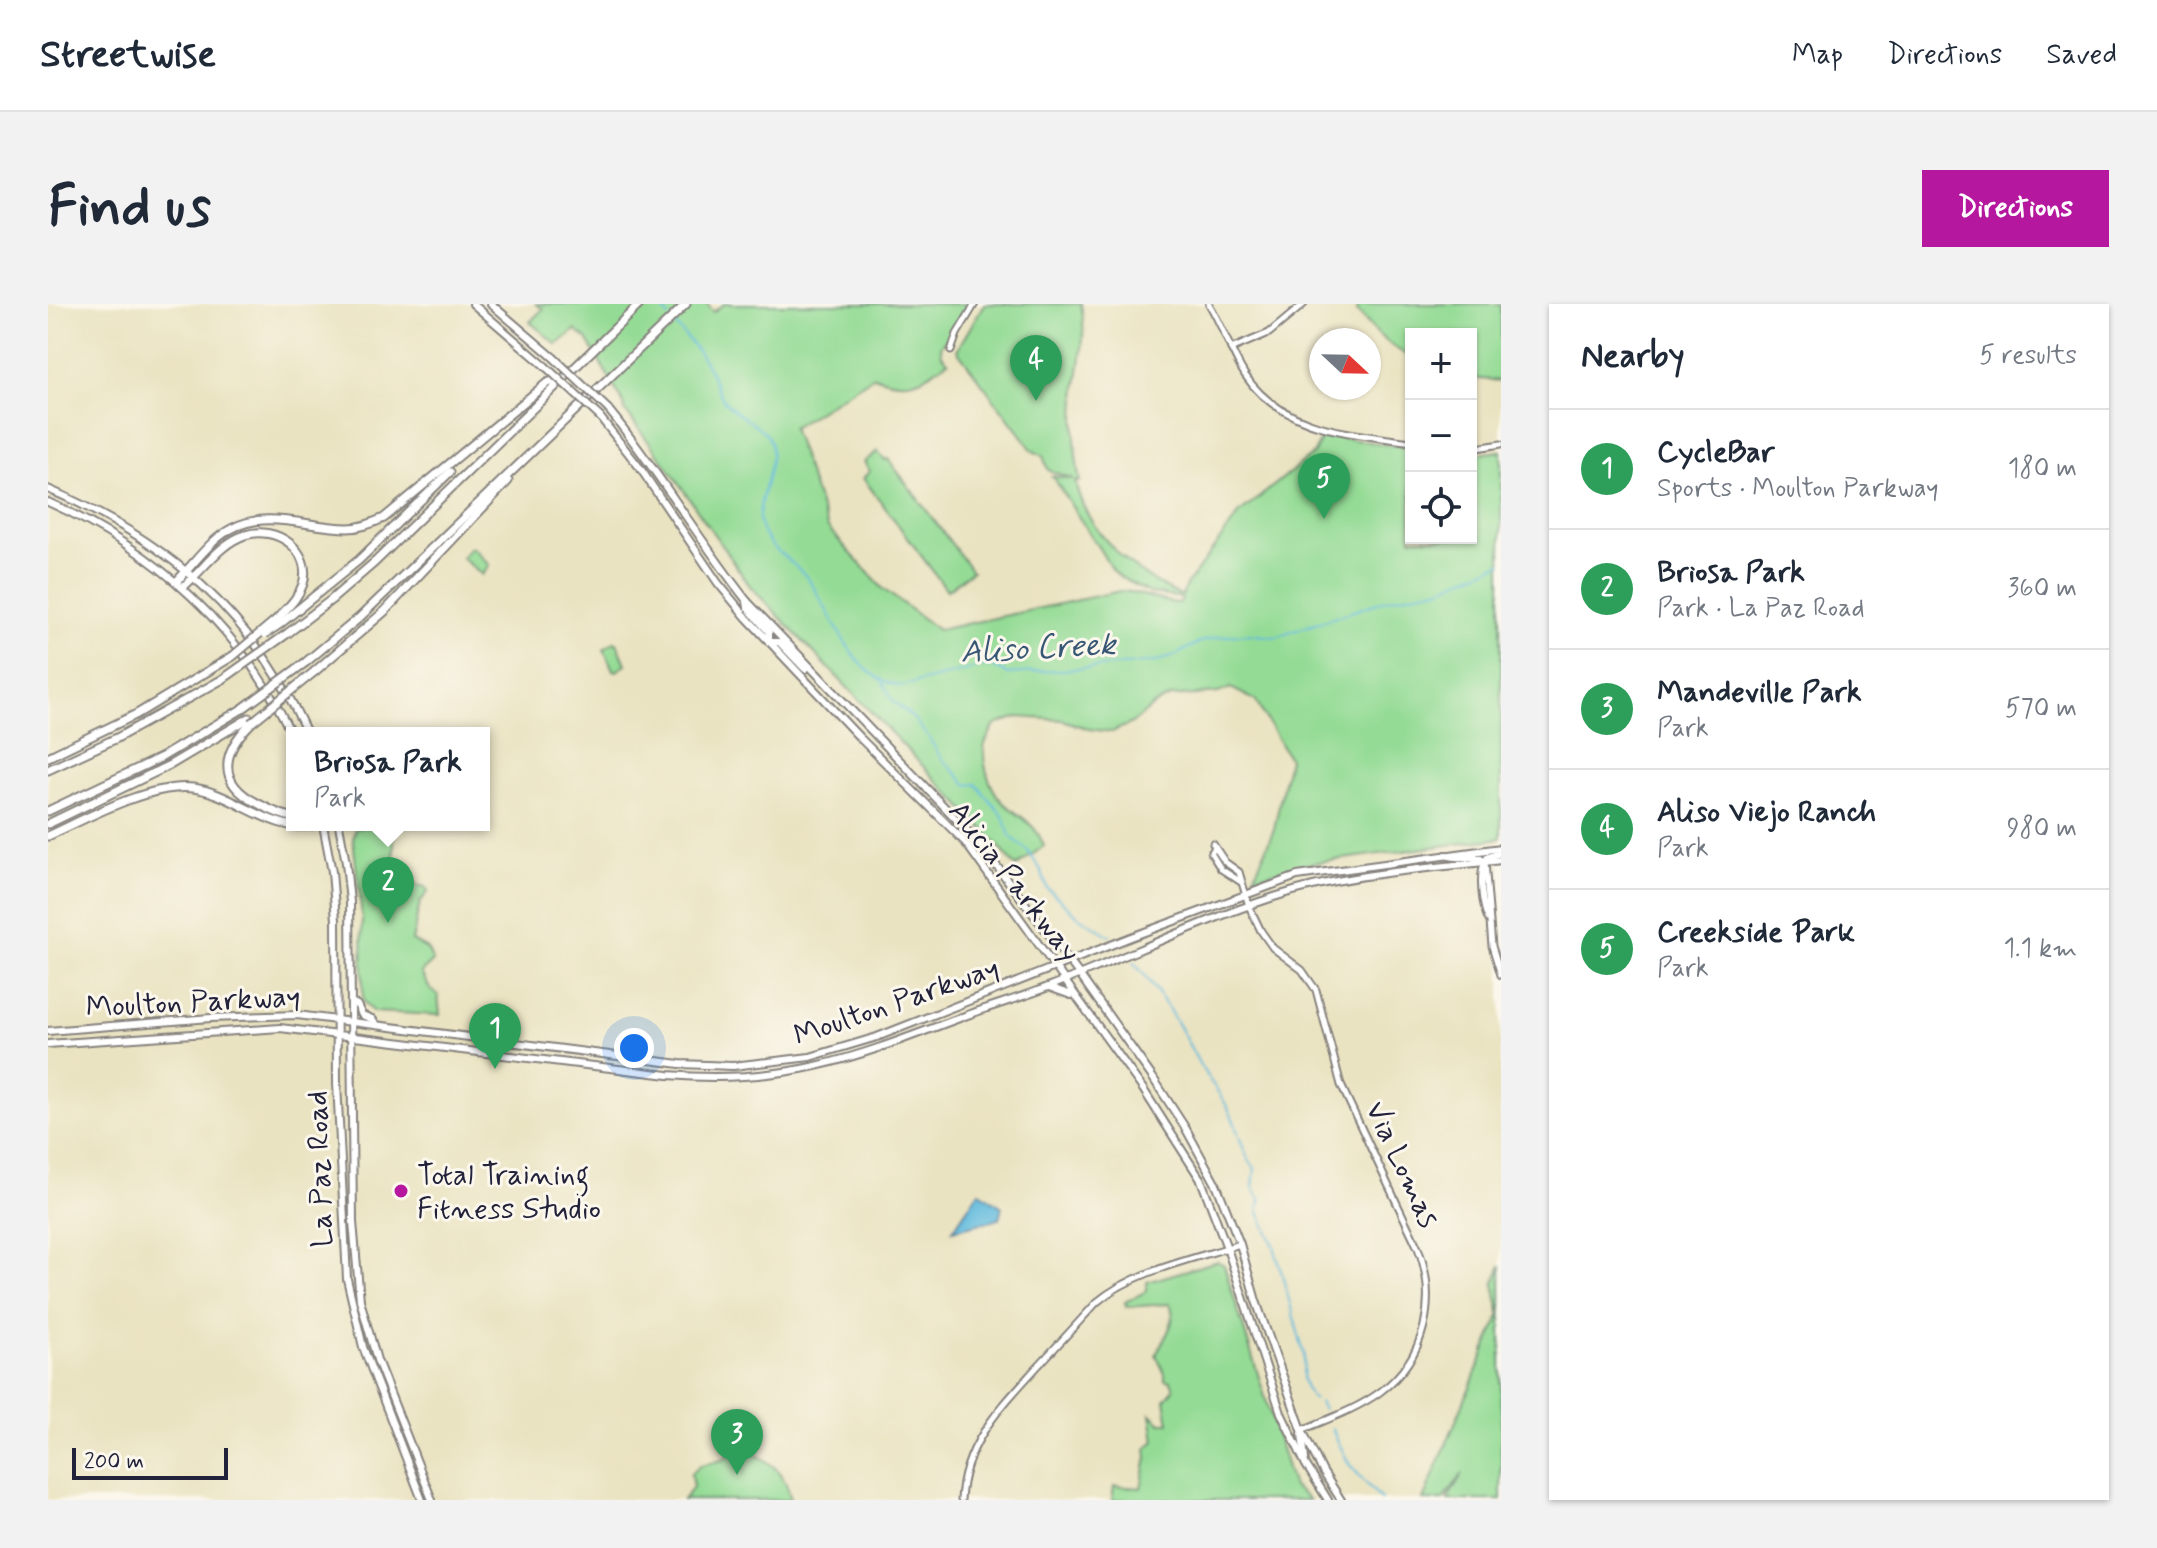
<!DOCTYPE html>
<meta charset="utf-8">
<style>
body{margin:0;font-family:Mynerve,sans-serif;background:#f2f2f3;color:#1f2937}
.controls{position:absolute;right:24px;top:24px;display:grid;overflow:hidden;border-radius:0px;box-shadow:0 2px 6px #0004}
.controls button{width:72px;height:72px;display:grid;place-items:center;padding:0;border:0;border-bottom:2px solid #e0e1e3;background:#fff;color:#1f2937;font:40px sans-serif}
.compass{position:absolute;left:1261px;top:24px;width:72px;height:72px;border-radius:50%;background:#fff;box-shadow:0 2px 6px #0004;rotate:112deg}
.scale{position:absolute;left:24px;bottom:20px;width:156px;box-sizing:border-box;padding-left:8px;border:4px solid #22223b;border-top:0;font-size:22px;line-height:28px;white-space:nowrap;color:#22223b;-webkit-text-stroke:6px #fbf7ec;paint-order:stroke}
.you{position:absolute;left:586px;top:744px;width:28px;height:28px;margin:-20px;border:6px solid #fff;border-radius:50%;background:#1a73e8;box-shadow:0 0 0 12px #1a73e833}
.badge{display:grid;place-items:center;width:52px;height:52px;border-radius:50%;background:#b5179e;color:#fff;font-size:26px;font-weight:700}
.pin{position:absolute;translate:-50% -66px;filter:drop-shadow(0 2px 4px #0008)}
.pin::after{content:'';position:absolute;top:42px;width:28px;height:24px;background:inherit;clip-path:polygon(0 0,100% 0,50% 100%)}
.popup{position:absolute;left:238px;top:423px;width:204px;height:104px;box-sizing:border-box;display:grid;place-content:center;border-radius:0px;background:#fff;filter:drop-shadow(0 2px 6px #0005);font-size:26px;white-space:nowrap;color:#747a83}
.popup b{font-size:30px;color:#1f2937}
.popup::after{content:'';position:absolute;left:50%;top:100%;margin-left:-16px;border:16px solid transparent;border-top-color:#fff}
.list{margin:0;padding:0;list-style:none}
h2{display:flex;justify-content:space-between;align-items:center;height:104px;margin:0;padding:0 32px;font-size:34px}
h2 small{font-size:26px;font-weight:400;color:#747a83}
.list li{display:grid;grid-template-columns:52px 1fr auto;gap:24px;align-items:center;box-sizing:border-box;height:120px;padding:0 32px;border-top:2px solid #e0e1e3}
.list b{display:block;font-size:30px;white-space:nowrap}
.list p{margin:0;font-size:26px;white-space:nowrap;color:#747a83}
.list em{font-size:26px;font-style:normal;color:#747a83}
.icon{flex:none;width:44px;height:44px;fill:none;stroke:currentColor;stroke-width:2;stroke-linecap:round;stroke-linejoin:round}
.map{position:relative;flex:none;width:1453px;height:1196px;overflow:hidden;border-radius:0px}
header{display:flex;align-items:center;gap:48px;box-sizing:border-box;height:112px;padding:0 40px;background:#fff;border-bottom:2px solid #e0e1e3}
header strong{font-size:38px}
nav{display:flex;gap:44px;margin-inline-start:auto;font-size:28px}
.intro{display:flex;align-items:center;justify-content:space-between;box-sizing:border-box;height:192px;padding:0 48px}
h1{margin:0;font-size:56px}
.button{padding:20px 36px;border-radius:0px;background:#b5179e;color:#fff;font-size:28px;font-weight:700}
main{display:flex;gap:48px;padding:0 48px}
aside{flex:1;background:#fff;border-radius:0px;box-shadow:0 2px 6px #0004}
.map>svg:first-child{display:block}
.green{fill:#94db95;stroke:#5b7e68;stroke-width:2}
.water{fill:#5fbadd;stroke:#406e8c;stroke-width:2}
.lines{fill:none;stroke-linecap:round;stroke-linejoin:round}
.stream{stroke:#5fbadd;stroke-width:2}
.minor-casing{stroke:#86827e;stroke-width:9}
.major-casing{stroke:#86827e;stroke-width:10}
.highway-casing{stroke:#86827e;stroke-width:11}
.minor{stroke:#fff;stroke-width:5}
.major{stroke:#fff;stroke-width:6}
.highway{stroke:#fff;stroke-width:7}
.major-bridge-casing{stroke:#86827e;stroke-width:10;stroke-linecap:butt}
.highway-bridge-casing{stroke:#86827e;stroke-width:11;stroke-linecap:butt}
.major-bridge{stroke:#fff;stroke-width:6}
.highway-bridge{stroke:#fff;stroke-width:7}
.poi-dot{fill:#b5179e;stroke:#fbf7ec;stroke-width:3}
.labels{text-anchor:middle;stroke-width:6;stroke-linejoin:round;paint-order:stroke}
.street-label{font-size:30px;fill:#22223b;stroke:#fbf7ec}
.poi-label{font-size:30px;fill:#22223b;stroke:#fbf7ec;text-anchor:start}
.water-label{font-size:32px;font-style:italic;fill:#375774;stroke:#fbf7ec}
</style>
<header>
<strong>Streetwise</strong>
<nav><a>Map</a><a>Directions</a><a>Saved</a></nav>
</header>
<div class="intro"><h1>Find us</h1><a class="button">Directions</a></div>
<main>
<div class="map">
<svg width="1453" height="1196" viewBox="0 0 1453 1196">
<rect width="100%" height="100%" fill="#fbf7ec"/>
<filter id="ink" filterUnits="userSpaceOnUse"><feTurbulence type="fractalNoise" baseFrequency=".0125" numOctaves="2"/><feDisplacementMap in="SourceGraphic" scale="16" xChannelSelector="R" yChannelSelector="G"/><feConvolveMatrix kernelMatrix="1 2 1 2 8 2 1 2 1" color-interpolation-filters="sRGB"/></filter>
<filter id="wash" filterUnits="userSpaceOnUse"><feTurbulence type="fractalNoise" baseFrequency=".006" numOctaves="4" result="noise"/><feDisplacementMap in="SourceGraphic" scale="32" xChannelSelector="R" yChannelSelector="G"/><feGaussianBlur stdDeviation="1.8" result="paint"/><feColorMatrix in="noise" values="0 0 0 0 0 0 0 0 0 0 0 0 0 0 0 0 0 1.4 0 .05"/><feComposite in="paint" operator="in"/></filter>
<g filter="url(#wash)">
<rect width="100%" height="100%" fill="#eae3c1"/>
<g class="green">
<path d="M488,0h171l6,8 11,-8h245l-28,43 1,8 6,6c-28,20 -40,28 -74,15l-82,52 36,100 55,61 55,41 182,-39c19,0 39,12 60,12l2,-5 -33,-5 -29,-16 -7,-7 -61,-94 21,3 -25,-9 -5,-14 -10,-5 -76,-101 27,-46h97c6,28 -1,55 -4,83 -3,32 -4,64 3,95l-5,-1c10,50 59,93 104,114h4l2,-8 55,-74 74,-60 9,-18 88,13v90h60v-83l30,-4v387l-189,25 -58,14 20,-48 15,-70 -34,-59 -24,-12 -13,5 -48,4 -15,7 -23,19 -20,9 -23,-3 -26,-9 -45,-3 -23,8c-4,7 -10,16 -11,23 -1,19 7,46 23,58 17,13 29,19 37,40l-28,21 -25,-30 -241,-251 -86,-124 -40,-53 1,-3 -38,-67 -12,-9 -18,15 -27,-23 13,-13z"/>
<path d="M1311,0h142v77l-30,-3v-44h-60v23c-23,-11 -37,-26 -54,-46z"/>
<polygon points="830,147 837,156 840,155 924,267 899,286 815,174 822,167 816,158"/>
<polygon points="421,244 425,244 441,261 434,271 414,254"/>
<polygon points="566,338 569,339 578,360 569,367 565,366 556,345"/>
<polygon points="322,521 342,521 346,526 346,571 363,573 368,581 378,583 380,588 372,598 364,637 379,645 385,657 373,669 382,685 390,691 392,711 325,708 315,697 314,612 305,535 307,525"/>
<path d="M1169,957l7,4 69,222 16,13h-197l2,-14 27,2 6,-31 -1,-8 9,-8 -4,-27 10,9h8l-4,-23 9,-11 -3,-8 -6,-1v-6l-9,-19c7,-15 24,-36 13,-51l-43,3 -1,-5 22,-11v-9z"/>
<polygon points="1453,961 1453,1196 1399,1196 1415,1169 1395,1196 1375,1196 1452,1011 1446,979"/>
<path d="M693,1141c27,18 42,20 50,55h-108l10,-13 -2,-14 10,-8 21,-5z"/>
</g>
<polygon class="water" points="931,887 954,903 951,915 905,926"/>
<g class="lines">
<g class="stream">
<polyline points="611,0 621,13"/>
<path d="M625,18c13,15 28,31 37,49 5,12 7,22 16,32 10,12 37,24 42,34 12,20 -11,60 -9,83 4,28 35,40 50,60 25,36 43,100 93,106l87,-21 19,9 106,-8 41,-4 19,-6 26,-14 18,-5 28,-3 30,3 116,-39 46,-9 63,-26"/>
<polyline points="835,379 845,397 865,414 881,434 893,454 920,481 928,480 955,512 962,532 979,546 993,566 999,584 1031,613 1062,632"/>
<path d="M1085,658c29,31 47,66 67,103 9,16 22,30 30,47 8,16 13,45 25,56l-2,19 8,14 -3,9 16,36 30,108 -1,25 4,12 7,9"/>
<polyline points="1271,1098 1275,1105"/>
<polyline points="1284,1125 1301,1160 1333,1196"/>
</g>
</g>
</g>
<g filter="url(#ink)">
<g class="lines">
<g class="minor-casing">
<g id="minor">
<path d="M1161,0c14,23 22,49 36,71 37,56 106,58 166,67"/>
<polyline points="1183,45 1221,29 1256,0"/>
<polyline points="903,47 909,30 927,0"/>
<polyline points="1423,145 1453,140"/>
<path d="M1165,540l12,18 14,10 10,34 12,25 12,17 29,22 14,20 25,95 77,163c20,52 8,110 -38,144 -23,17 -52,27 -78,38"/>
<polyline points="1167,544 1163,549 1173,565 1193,578"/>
<polyline points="1437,558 1444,642 1453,671"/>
<path d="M1436,559c-5,16 -2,41 4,56"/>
<path d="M913,1196c3,-57 40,-93 76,-133 20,-21 40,-43 60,-65 36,-31 97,-43 143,-58"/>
</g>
</g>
<g class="major-casing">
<g id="major">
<polyline points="425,0 497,62"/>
<polyline points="443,0 505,53"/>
<path d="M560,105c50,61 90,130 139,192l233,243 99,130 74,104 33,51 31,57 23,58 16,57 46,129 21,42 18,28"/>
<polyline points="552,113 592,164 670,279 699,314 811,433 917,538 1095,785 1153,876 1179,944 1233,1109 1258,1161 1280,1196"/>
<path d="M0,185c119,51 205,124 259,244"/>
<path d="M0,198c108,48 193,126 244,233"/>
<polyline points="699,297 700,304 721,328 721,337"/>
<polyline points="721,338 731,338 757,365"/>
<polyline points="275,521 284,568 288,616 289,779 299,975 315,1043 374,1196"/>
<polyline points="291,521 298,559 302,598 305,918 312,996 329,1056 384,1196"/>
<path d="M1398,551c14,6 27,-3 39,7l3,-5 13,-4"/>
<polyline points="1001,683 1023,691"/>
<polyline points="303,698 309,701 314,711 324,715 329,721"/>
<polyline points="0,727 163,714 249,711 632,760 685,762 762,753 829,733 1083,633 1249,572 1453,544"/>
<path d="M0,740l232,-16 388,47c120,10 186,-17 294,-58 29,-11 58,-19 86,-30 76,-29 149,-65 226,-90 72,-24 152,-28 227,-37"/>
<polyline points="1254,1130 1257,1155"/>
</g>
</g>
<g class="highway-casing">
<g id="highway">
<path d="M129,277c17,-17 33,-41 54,-52 35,-20 79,-1 117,-1 13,0 24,-5 36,-10l163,-135 11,-4"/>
<path d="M136,282c19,-16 36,-43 61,-51 31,-10 68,15 58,49 -5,15 -16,24 -26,35"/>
<polyline points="232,320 311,256 402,168"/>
<polyline points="240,329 283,296 327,258 592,0"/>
<polyline points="258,358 311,314 638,0"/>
<polyline points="266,368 337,307 460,177"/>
<path d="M203,419c-29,29 -35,59 6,80 12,6 22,12 35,14"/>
<polyline points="0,453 89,410 185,352"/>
<polyline points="0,466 69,434 175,375"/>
<polyline points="0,507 114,453 194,405"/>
<polyline points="0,520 122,461 201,414"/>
<path d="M0,532c39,-18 102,-53 145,-48 41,5 80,46 121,37"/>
</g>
</g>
<use href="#minor" class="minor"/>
<use href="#major" class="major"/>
<use href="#highway" class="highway"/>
<g class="major-bridge-casing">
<g id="major-bridge">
<polyline points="505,53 560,105"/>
<polyline points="497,62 552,113"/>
</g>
</g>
<g class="highway-bridge-casing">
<g id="highway-bridge">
<polyline points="217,330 232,320"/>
<polyline points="185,352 229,315"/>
<polyline points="175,375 240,329"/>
<polyline points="194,405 258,358"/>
<polyline points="203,419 266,368"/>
</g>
</g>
<use href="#major-bridge" class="major-bridge"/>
<use href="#highway-bridge" class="highway-bridge"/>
</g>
</g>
<circle class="poi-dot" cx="353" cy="887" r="8"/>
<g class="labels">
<g class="street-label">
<text transform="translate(967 577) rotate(52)" y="10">Alicia Parkway</text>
<text transform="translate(145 697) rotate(-3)" y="10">Moulton Parkway</text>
<text transform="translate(848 697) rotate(-19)" y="10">Moulton Parkway</text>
<text transform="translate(1355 860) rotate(65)" y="10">Via Lomas</text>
<text transform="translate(271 865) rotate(-92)" y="10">La Paz Road</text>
</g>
<g class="poi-label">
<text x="369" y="880">Total Training<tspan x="369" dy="34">Fitness Studio</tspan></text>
</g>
<g class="water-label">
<text transform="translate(990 343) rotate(-3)" y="11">Aliso Creek</text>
</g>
</g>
</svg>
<div class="controls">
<button>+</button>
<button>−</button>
<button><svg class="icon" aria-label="locate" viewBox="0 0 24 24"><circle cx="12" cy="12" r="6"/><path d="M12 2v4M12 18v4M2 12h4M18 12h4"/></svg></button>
</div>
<svg class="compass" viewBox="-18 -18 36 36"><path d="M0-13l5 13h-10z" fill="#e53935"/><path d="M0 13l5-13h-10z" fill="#747a83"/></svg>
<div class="scale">200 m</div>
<div class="you"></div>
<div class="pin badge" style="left:447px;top:765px;background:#2e9e5b">1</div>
<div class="pin badge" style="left:340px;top:619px;background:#2e9e5b">2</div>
<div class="popup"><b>Briosa Park</b>Park</div>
<div class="pin badge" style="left:689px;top:1171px;background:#2e9e5b">3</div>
<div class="pin badge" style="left:988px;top:97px;background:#2e9e5b">4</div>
<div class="pin badge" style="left:1276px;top:215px;background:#2e9e5b">5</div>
</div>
<aside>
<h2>Nearby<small>5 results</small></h2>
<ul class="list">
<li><span class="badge" style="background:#2e9e5b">1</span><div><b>CycleBar</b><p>Sports · Moulton Parkway</p></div><em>180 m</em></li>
<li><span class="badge" style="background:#2e9e5b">2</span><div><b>Briosa Park</b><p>Park · La Paz Road</p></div><em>360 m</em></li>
<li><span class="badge" style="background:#2e9e5b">3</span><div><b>Mandeville Park</b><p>Park</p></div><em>570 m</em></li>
<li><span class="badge" style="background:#2e9e5b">4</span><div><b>Aliso Viejo Ranch</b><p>Park</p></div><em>980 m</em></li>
<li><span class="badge" style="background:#2e9e5b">5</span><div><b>Creekside Park</b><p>Park</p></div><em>1.1 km</em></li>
</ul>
</aside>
</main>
